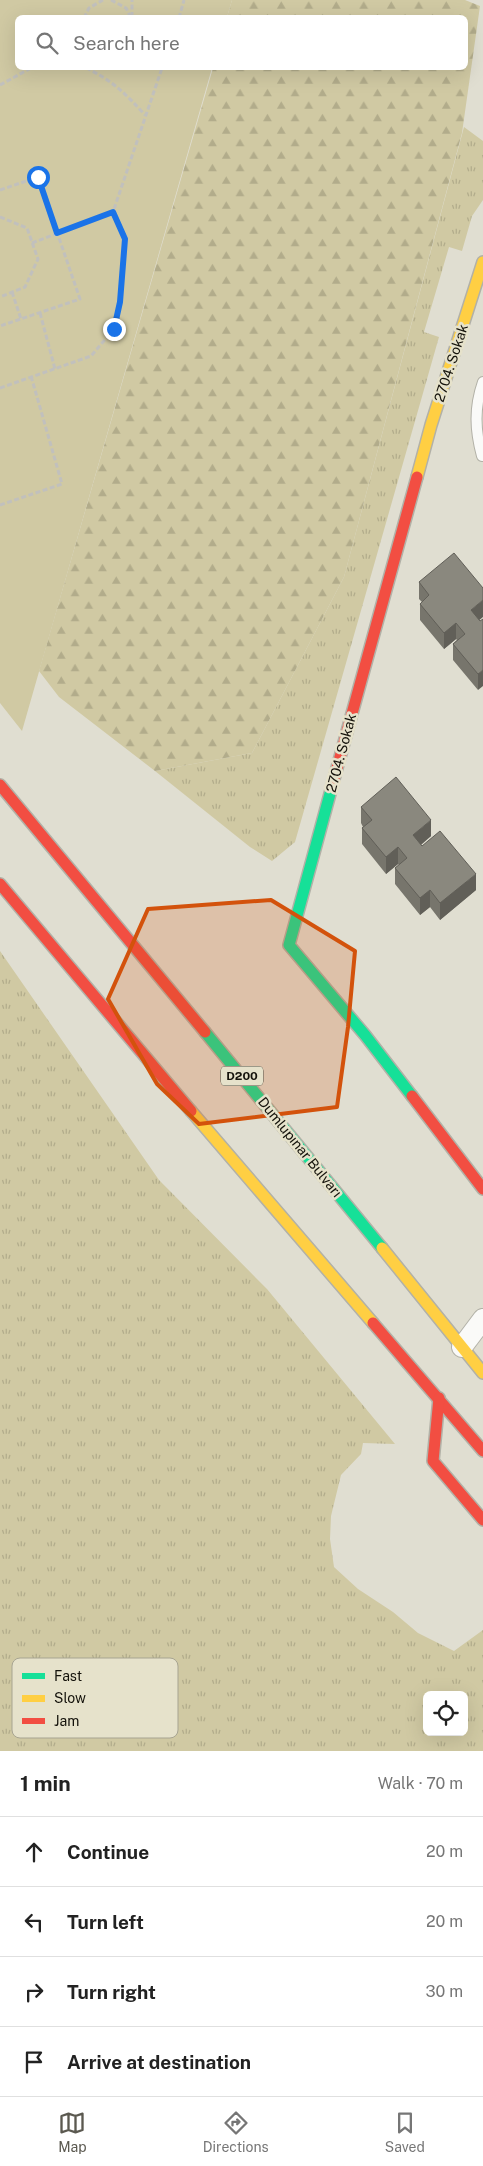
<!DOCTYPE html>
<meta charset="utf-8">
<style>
body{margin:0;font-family:"Public Sans",sans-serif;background:#f6f6f6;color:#222}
.controls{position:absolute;right:15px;bottom:15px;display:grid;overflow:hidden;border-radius:8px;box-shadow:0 5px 20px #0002}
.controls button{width:45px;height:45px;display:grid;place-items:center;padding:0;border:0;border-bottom:1px solid #e0e0e0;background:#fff;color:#222;font:25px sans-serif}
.stop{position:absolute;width:15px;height:15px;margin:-11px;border:4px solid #1a73e8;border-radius:50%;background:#fff}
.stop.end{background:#1a73e8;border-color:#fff;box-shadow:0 1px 5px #0008}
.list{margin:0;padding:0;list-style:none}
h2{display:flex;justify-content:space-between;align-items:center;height:65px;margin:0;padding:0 20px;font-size:21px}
h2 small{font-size:16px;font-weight:400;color:#767676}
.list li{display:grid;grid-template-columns:32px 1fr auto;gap:15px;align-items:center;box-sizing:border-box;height:70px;padding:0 20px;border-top:1px solid #e0e0e0}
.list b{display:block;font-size:19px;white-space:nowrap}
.list em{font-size:16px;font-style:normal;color:#767676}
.icon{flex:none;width:28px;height:28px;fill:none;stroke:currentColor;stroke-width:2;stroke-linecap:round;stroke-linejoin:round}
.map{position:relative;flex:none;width:483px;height:1751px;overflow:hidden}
.search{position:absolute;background:#fff;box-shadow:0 5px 20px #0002;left:15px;right:15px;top:15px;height:55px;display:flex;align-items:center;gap:12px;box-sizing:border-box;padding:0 18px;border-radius:8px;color:#767676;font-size:19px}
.sheet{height:345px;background:#fff}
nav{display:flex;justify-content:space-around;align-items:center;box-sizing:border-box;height:70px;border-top:1px solid #e0e0e0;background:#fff;font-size:14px;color:#767676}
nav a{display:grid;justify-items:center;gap:2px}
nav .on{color:#5b5950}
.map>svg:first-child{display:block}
.grass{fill:url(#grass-tufts);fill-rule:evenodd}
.forest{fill:url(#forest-firs)}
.green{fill:#d0c9a3}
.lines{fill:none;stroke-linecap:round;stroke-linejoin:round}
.lane-casing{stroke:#b2b1a7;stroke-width:12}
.street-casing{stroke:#b2b1a7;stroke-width:22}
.fast-casing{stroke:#b2b1a7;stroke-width:14}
.slow-casing{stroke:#b2b1a7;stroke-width:14}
.jam-casing{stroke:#b2b1a7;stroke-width:14}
.path{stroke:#c1c0bd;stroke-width:3;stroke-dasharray:5 2.5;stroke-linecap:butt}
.lane{stroke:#fafaf8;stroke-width:10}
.street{stroke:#fafaf8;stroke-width:20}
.fast{stroke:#16e098;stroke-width:11}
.slow{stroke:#ffcf43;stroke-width:11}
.jam{stroke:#f24e42;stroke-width:11}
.wall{fill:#77756c}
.shaded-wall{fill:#615f58}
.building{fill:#8a887e;stroke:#615f58}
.route{stroke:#1a73e8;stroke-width:6}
.marked{fill:#d3520c;fill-opacity:0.2;stroke:#d3520c;stroke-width:4;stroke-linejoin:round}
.labels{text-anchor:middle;stroke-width:5;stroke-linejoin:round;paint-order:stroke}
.shield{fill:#e6e2cb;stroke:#535045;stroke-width:1}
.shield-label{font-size:12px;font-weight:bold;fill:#14120b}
.street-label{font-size:14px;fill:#14120b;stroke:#e6e2cb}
.key{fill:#e6e2cb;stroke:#a7a491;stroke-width:1}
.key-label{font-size:14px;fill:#14120b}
</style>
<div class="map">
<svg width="483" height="1751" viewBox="0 0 483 1751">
<defs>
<pattern id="grass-tufts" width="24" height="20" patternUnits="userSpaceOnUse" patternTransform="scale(1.25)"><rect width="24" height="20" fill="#d0c9a3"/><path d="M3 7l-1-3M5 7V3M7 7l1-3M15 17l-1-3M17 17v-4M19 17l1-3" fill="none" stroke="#b2ac8b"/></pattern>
<pattern id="forest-firs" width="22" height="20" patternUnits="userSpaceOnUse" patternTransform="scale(1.25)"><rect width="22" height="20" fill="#d0c9a3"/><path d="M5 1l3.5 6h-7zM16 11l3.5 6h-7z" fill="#b2ac8b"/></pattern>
</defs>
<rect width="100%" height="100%" fill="#e0ded1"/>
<g class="grass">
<polygon points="464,127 483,141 483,200 472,216 462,251 449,247 424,332 439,337 295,842 272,861 250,847 155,771 252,753 344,577"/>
<path d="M0,951l159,229 108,109 128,155 -32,-1 -2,11 -20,21 -10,41 -1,23 4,28 24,22 35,23 25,21 36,18 29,-21v121h-483zM427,1695h37v37h-37z"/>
</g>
<polygon class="forest" points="232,0 465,0 480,6 462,133 344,577 252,753 155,771 59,697 39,671 213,68 466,68 466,18 227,17"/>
<polygon class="green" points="0,0 232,0 227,17 18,18 18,68 212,68 22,731 0,703"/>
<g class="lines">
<g class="lane-casing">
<path id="lane" d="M482,456c-7,-26 -8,-48 1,-74"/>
</g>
<g class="street-casing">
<polyline id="street" points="462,1347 483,1319"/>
</g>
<g class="fast-casing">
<g id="fast">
<polyline points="334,779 289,945 365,1035 412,1096"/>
<polyline points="205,1032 382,1248"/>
</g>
</g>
<g class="slow-casing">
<g id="slow">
<polyline points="417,477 431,425 483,262"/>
<polyline points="191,1111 373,1323"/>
<polyline points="382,1248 483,1373"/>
</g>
</g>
<g class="jam-casing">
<g id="jam">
<polyline points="334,779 417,477"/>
<polyline points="0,785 205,1032"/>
<polyline points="0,884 191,1111"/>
<polyline points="412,1096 483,1189"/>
<polyline points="373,1323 483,1451"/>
<polyline points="439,1398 433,1461 483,1520"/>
</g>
</g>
<g class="path">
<polyline points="111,0 126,8 131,18"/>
<polyline points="132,17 132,0"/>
<polyline points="84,18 89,8 103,0"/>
<polyline points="179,18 184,0"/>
<path d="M86,68c26,12 40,26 59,47"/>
<polyline points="0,85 31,68 37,68"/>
<polyline points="0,190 38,177 80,299 0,326"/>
<polyline points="0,217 27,228 38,259 25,287 0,297"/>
<polyline points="32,243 113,212 162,68"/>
<polyline points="12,292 21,319"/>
<polyline points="40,313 55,369"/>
<polyline points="0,388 91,356 114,329 121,302 125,239 113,212"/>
<polyline points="0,505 62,484 31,376"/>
</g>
<use href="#lane" class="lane"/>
<use href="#street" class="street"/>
<use href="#fast" class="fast"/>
<use href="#slow" class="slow"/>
<use href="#jam" class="jam"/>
</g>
<g class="wall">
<polygon points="419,582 479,620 478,690 453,660 453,644 457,640 456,639 444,649 420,620 420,604 422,602 419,599"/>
<polygon points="361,807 431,836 421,845 476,890 440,920 430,907 420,915 395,884 395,868 399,865 398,864 386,874 362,844 362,828 363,827 361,823"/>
</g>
<g class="shaded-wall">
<polygon points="483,600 483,617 471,627 471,610"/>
<polygon points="456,623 456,639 444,649 444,633"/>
<polygon points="483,670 483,686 478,690 478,674"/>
<polygon points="431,820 431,836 413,851 413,835"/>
<polygon points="398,847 398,864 386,874 386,857"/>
<polygon points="476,874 476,890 440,920 440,903"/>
<polygon points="430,890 430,907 420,915 420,898"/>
</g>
<g class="building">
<polygon points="454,553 483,588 483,600 471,610 480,621 483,619 483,670 478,674 453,644 465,634 456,623 444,633 420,604 429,595 419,582"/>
<polygon points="396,777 431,820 413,835 422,846 440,831 476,874 440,903 430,890 420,898 395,868 407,858 398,847 386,857 362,828 372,820 361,807"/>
</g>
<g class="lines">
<polyline class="route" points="38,177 57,233 113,212 125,239 120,302 114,329"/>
</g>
<path class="marked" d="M271,900l84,51 -7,76 -11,80 -138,17 -42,-40 -49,-85 40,-90z"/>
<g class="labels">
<rect class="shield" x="221" y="1066.5" width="42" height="19" rx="4"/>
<g class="shield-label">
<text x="242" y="1080">D200</text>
</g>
<g class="street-label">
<text transform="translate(451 363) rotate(-72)" y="5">2704. Sokak</text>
<text transform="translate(341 753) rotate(-75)" y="5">2704. Sokak</text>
<text transform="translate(300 1147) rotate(51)" y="5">Dumlupınar Bulvarı</text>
</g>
</g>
<rect x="12" y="1658" width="166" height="80" rx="8" class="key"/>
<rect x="22" y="1673" width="23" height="6" fill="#16e098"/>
<rect x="22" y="1695" width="23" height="7" fill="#ffcf43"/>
<rect x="22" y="1718" width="23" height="6" fill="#f24e42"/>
<g class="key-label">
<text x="54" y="1681">Fast</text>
<text x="54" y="1703">Slow</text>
<text x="54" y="1726">Jam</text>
</g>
</svg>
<div class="controls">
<button><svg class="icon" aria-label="locate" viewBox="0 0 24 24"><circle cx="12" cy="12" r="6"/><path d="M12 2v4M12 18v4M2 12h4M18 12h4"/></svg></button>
</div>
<div class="stop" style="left:38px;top:177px"></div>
<div class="stop end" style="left:114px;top:329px"></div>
<div class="search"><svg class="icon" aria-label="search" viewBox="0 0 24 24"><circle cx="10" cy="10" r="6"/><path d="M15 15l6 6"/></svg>Search here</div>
</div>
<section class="sheet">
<h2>1 min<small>Walk · 70 m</small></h2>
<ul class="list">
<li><svg class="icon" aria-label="ahead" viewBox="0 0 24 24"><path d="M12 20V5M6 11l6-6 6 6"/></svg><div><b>Continue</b></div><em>20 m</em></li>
<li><svg class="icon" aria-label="left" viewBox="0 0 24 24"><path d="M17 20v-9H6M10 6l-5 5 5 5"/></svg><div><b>Turn left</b></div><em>20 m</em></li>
<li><svg class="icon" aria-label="right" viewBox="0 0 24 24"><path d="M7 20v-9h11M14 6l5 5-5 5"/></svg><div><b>Turn right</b></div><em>30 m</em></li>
<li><svg class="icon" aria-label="arrive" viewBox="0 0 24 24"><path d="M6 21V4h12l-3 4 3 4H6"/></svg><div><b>Arrive at destination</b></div></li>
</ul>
</section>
<nav>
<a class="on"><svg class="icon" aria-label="map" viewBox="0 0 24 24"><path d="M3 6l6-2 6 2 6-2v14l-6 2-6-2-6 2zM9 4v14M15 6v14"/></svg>Map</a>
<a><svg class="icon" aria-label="directions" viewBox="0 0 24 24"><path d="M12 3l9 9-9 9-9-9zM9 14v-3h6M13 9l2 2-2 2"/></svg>Directions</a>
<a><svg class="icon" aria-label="saved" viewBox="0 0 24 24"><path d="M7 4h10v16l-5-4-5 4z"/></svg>Saved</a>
</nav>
